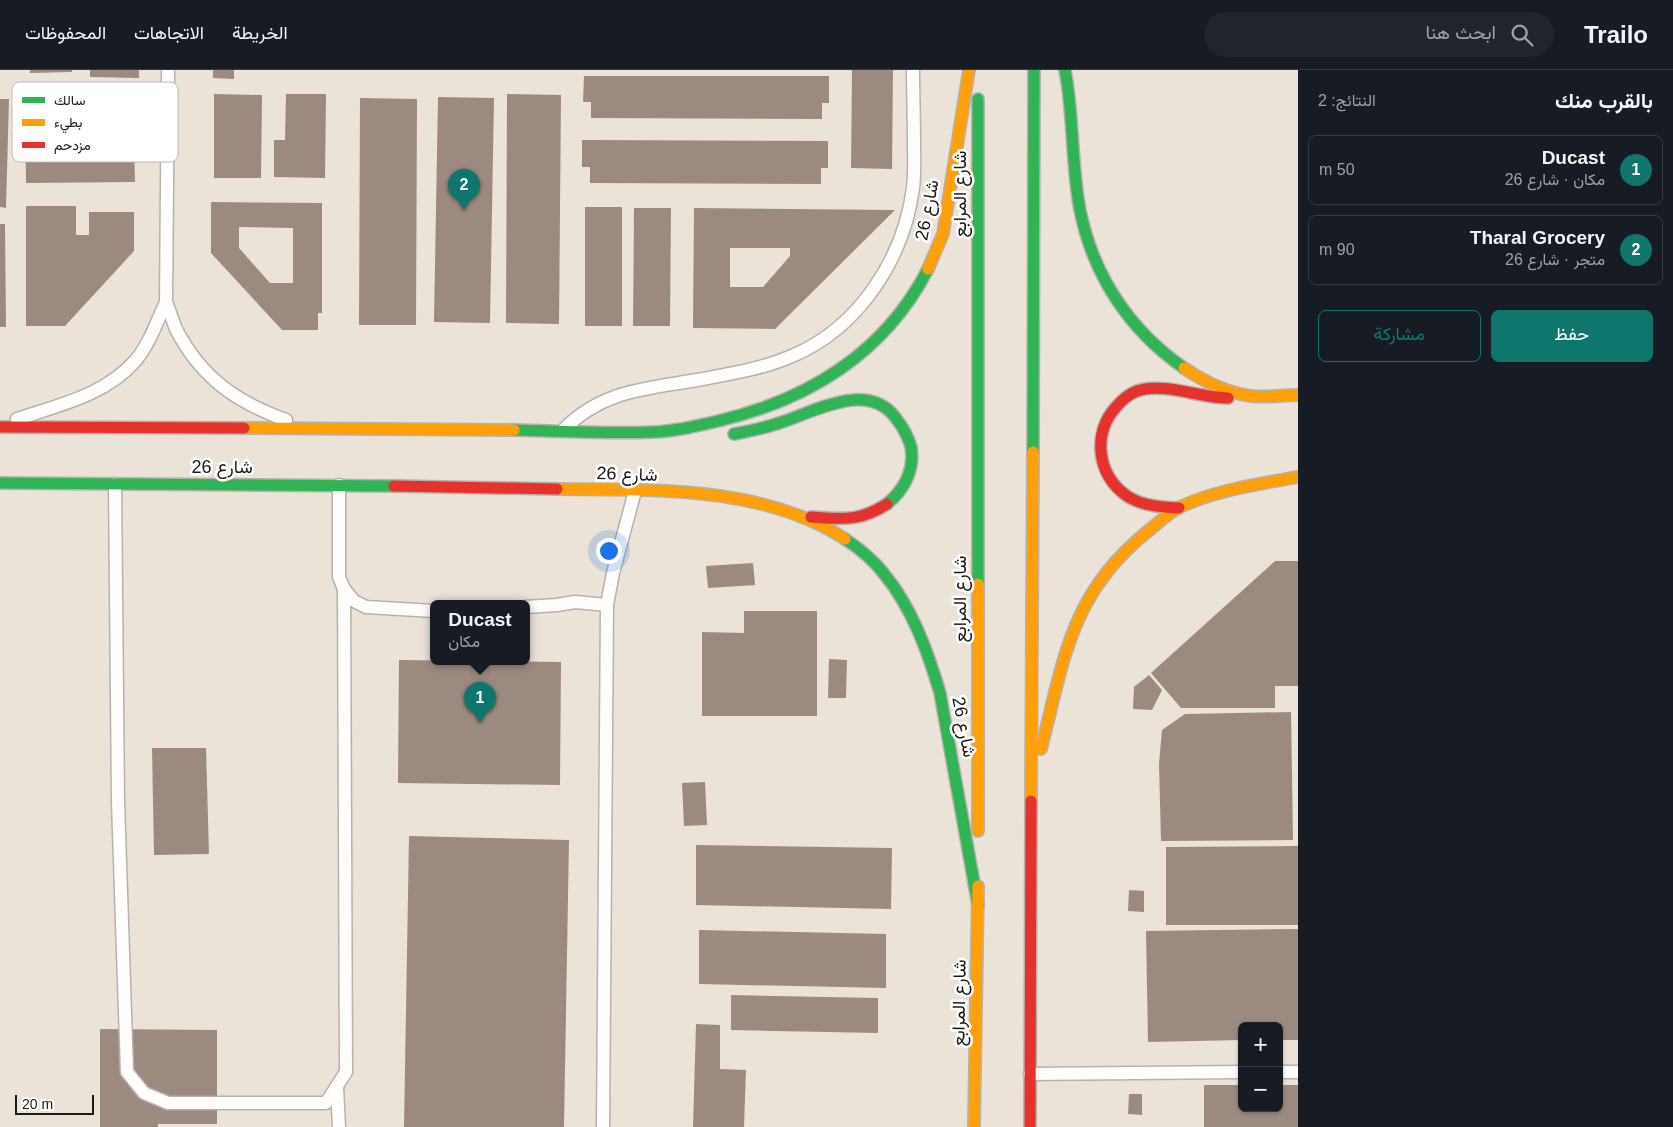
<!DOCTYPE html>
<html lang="ar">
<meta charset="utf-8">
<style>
body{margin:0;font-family:Helvetica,Vazirmatn,sans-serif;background:#20242c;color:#f1f3f6;direction:rtl}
.controls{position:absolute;right:15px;bottom:15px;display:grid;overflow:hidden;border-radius:8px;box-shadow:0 1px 4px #0004}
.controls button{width:45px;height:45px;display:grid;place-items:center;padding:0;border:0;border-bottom:1px solid #363941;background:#171b24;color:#f1f3f6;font:25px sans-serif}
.scale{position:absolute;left:15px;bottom:12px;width:79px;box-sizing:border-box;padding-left:5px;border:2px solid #1b1815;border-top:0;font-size:14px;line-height:18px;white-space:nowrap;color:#1b1815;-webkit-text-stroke:4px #fff;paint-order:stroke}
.you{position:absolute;left:608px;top:480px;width:18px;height:18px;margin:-12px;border:4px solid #fff;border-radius:50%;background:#1a73e8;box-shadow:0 0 0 8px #1a73e833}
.badge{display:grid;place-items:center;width:32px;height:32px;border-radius:50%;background:#0f766e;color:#fff;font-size:16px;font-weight:700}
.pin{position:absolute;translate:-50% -41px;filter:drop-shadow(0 1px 2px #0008)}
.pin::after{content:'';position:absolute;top:26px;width:18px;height:15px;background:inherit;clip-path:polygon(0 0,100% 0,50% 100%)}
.popup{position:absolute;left:430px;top:530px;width:100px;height:65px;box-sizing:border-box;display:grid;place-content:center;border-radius:8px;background:#171b24;filter:drop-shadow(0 1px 4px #0005);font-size:16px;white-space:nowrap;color:#9ea1a6}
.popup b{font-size:19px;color:#f1f3f6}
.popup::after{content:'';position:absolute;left:50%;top:100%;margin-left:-10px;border:10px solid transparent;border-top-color:#171b24}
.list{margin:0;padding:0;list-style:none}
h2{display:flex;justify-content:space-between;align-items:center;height:65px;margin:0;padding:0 20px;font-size:21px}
h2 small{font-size:16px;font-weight:400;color:#9ea1a6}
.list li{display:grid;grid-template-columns:32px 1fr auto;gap:15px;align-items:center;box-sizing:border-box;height:70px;margin:0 10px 10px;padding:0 10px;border:1px solid #363941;border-radius:8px}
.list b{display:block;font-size:19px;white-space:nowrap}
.list p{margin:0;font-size:16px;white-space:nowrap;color:#9ea1a6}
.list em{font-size:16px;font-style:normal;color:#9ea1a6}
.actions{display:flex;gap:10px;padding:15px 20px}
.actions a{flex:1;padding:11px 0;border:1px solid #0f766e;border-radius:8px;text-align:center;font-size:18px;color:#0f766e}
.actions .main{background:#0f766e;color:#fff}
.icon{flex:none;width:28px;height:28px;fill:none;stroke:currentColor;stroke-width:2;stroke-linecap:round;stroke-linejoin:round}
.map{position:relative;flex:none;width:1298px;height:1057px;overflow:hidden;direction:ltr}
header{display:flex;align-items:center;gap:30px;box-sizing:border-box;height:70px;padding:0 25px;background:#171b24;border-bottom:1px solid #363941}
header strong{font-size:24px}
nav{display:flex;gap:28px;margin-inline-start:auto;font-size:18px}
.search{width:350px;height:45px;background:#20242c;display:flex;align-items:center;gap:12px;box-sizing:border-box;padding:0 18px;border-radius:28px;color:#9ea1a6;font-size:19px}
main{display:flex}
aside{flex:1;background:#171b24}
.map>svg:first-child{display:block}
.built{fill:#ebe3d8;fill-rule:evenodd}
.building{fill:#9c8a80;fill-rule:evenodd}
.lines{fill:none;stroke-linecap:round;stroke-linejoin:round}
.lane-casing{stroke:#b5b2ae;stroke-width:15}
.fast-casing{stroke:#b5b2ae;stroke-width:14}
.slow-casing{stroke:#b5b2ae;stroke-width:14}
.jam-casing{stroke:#b5b2ae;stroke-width:14}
.lane{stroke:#fefdfc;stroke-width:12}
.fast{stroke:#30b455;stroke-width:11}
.slow{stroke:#ff9f0a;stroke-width:11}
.jam{stroke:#e5322d;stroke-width:11}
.labels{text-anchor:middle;stroke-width:5;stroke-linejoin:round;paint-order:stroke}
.street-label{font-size:18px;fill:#1b1815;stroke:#fff}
.key{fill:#fff;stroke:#bbbab9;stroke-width:1}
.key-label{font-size:14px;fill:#1b1815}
</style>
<header>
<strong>Trailo</strong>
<div class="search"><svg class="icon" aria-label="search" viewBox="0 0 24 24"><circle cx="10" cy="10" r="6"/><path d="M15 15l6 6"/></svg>ابحث هنا</div>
<nav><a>الخريطة</a><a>الاتجاهات</a><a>المحفوظات</a></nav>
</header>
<main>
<aside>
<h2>بالقرب منك<small>النتائج: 2</small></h2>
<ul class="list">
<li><span class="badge">1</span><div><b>Ducast</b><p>مكان · شارع 26</p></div><em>50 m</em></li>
<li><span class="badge">2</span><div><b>Tharal Grocery</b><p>متجر · شارع 26</p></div><em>90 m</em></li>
</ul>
<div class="actions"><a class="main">حفظ</a><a>مشاركة</a></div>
</aside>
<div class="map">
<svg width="1298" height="1057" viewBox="0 0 1298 1057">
<rect width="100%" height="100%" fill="#f6f1ec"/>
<path class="built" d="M0,0h1298v1057h-1298zM434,534h92v58h-92zM1242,956h37v82h-37z"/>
<g class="building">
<polygon points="30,0 72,0 72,2 30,3"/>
<polygon points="90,0 139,0 139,8 90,7"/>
<polygon points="213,0 234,0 234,9 213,8"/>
<polygon points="852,0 893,0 892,99 851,98"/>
<polygon points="584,6 829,6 829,33 822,33 822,49 591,48 591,32 583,32"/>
<polygon points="214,24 262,25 261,108 214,108"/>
<polygon points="286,24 326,24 325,108 274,107 274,70 285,70"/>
<polygon points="507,24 561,25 559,254 506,253"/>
<polygon points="438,27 494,28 490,253 434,252"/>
<polygon points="360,28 417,29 416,255 359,255"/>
<polygon points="0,29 9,29 6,138 0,137"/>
<path d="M133,29l2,83 -109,1 -1,-82zM116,57v25h-69l-1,-24z"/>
<polygon points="582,70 828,71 828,98 821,98 821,114 590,113 590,97 582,97"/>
<path d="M211,132l111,1v110h-4v17h-36l-71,-77zM239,157l54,1v55h-23l-31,-35z"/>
<polygon points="26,136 76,136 76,165 89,165 89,142 134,142 134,181 65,256 26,256"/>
<rect x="585" y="137" width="37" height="119"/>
<polygon points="634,138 671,138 670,256 633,256"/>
<path d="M694,138l201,2 -120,119 -82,-1zM730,178h60v8l-27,31h-33z"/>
<polygon points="0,154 5,154 6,257 0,257"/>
<polygon points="1275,491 1298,491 1298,616 1275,616 1275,638 1181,638 1151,603"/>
<polygon points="753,493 755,515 708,518 706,496"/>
<polygon points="744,541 817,541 817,646 702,646 702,562 744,563"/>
<polygon points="829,589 847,590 846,628 828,628"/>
<polygon points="399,590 561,592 560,715 398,713"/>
<polygon points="1149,605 1162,620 1152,640 1133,639 1134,617"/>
<polygon points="1291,642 1293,770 1161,771 1159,694 1162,660 1185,644"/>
<polygon points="152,678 206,678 209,784 154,785"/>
<polygon points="705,712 707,755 684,756 682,713"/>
<polygon points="409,766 569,770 564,1057 404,1057"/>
<polygon points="696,775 892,778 891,839 696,835"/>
<polygon points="1298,776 1298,855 1166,855 1166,777"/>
<polygon points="1129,820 1144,821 1144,842 1128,841"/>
<polygon points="1298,859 1298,970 1279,970 1279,956 1242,956 1242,970 1148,972 1146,861"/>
<polygon points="699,860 886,864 886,918 699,914"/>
<polygon points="731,925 878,928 878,963 731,960"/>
<polygon points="696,954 720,955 720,999 746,1000 744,1057 693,1057"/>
<polygon points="100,959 217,960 217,1054 158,1054 158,1057 100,1057"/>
<polygon points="1204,1015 1242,1015 1242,1038 1279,1038 1279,1015 1298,1015 1298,1057 1204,1057"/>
<polygon points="1129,1024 1142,1024 1142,1045 1128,1044"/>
</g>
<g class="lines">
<g class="lane-casing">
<g id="lane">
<path d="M168,0l-2,232c4,10 7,20 11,29 25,47 59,71 109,89"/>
<path d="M17,349c42,-14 89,-24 119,-59 14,-17 21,-39 30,-58"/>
<path d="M564,359c39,-39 82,-40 133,-49 32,-6 65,-11 95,-24 67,-28 112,-98 121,-168 2,-15 1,-31 1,-46 0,-24 -1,-48 -1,-72"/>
<polyline points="115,414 118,732 127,1002 144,1023 168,1033 326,1033 346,1002 344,519"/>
<polyline points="339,415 339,507 344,519 354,531 366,537 434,541"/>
<polyline points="526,537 557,535 575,532 607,535 613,503 635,421"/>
<polyline points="1279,1002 1298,1002"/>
<polyline points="1030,1004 1242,1002"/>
<polyline points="337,1017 339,1057"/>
<polyline points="603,1057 607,535"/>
</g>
</g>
<g class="fast-casing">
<g id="fast">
<path d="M1065,0c9,46 6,94 15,140 13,65 49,120 104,158"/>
<polyline points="978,29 978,514"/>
<path d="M514,360c47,1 94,4 140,2 22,-1 43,-6 64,-11 90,-21 167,-68 210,-152"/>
<path d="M734,364c16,-3 32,-6 48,-12 34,-11 85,-41 113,-5 8,10 13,19 16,30 4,23 -7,43 -24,57"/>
<polyline points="1033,382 1034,0"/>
<polyline points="0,413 394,416"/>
<path d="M845,469c15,10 29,21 40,36 27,33 43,77 55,118l38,212"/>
</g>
</g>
<g class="slow-casing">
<g id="slow">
<polyline points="928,199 943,164 969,0"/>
<path d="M1184,298c19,13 44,25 67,28 16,2 32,-1 47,-1"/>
<polyline points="244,358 514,360"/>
<path d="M557,419c95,1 205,-4 288,50"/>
<polyline points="978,514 978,761"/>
<path d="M1041,679c23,-89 29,-155 106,-217 10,-8 21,-19 33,-25 36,-17 79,-23 118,-30"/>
<polyline points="1031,731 1033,382"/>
<polyline points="974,1057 978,816"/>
</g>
</g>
<g class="jam-casing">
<g id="jam">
<polyline points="0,357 244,358"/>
<polyline points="394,416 557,419"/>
<path d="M1179,438c-17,-1 -37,-2 -52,-12 -30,-21 -35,-62 -11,-89 6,-7 13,-13 21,-16 27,-9 63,7 91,7"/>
<path d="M811,447c31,2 48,5 76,-13"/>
<polyline points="1030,1057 1031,731"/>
</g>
</g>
<use href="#lane" class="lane"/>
<use href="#fast" class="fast"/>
<use href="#slow" class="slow"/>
<use href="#jam" class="jam"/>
</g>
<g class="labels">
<g class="street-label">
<text transform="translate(960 124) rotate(-90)" y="6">شارع المرابع</text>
<text transform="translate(927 140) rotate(-79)" y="6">شارع 26</text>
<text x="222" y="403">شارع 26</text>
<text transform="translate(627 404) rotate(2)" y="6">شارع 26</text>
<text transform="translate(960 529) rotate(-90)" y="6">شارع المرابع</text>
<text transform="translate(964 657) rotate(79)" y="6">شارع 26</text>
<text transform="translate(959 933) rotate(-89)" y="6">شارع المرابع</text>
</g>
</g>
<rect x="12" y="12" width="166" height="80" rx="8" class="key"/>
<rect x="22" y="27" width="23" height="6" fill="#30b455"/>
<rect x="22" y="49" width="23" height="7" fill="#ff9f0a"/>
<rect x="22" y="72" width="23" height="6" fill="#e5322d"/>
<g class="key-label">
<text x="54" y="35">سالك</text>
<text x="54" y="57">بطيء</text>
<text x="54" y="80">مزدحم</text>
</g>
</svg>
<div class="controls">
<button>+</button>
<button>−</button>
</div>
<div class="scale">20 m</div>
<div class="you"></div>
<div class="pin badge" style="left:480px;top:653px">1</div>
<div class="popup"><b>Ducast</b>مكان</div>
<div class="pin badge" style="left:464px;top:140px">2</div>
</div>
</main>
